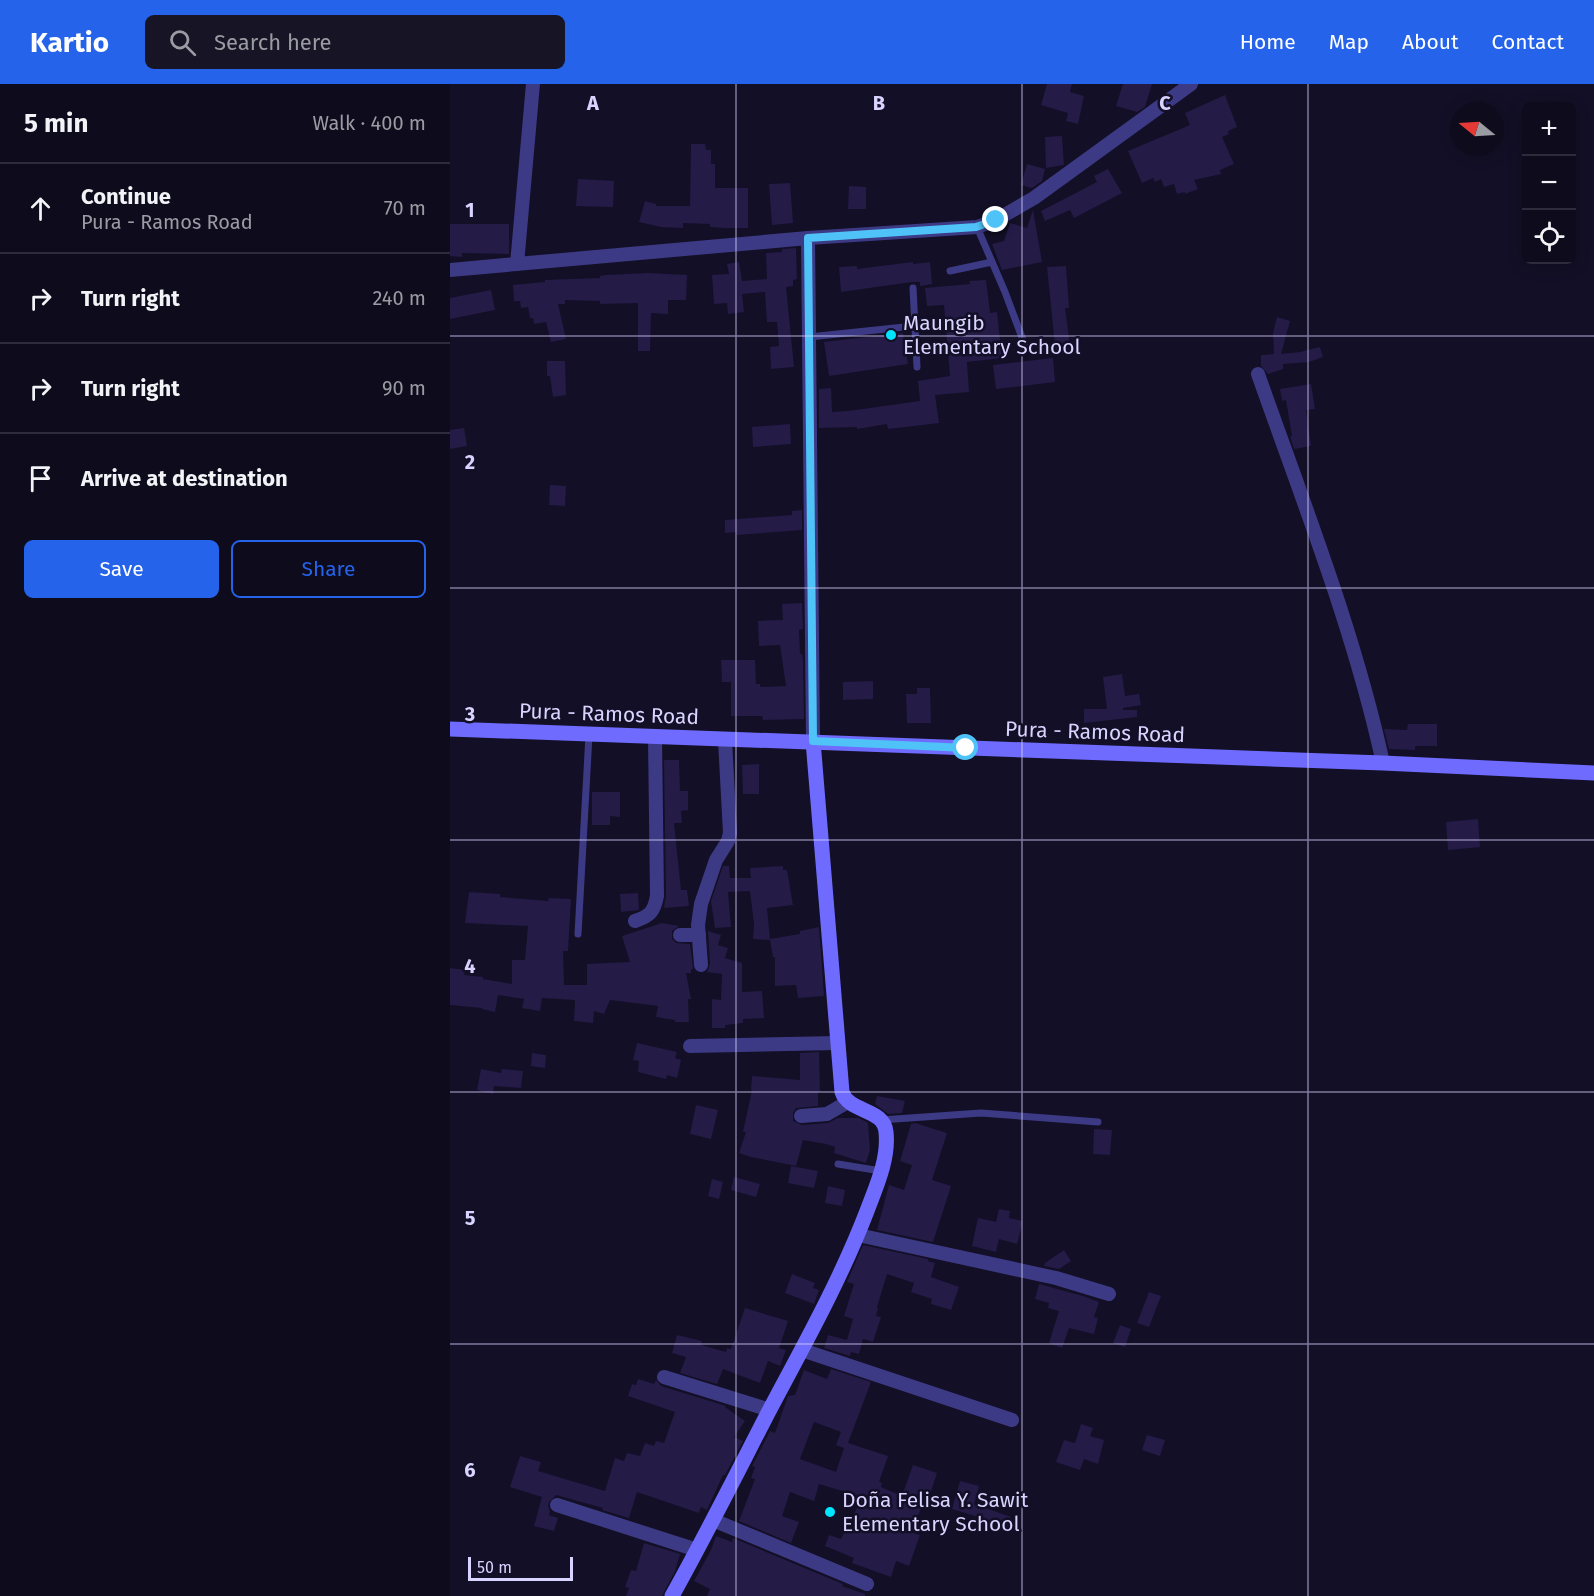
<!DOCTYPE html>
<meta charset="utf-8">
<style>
body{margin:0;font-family:"Fira Sans",sans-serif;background:#171425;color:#f1f3f6}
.controls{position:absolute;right:18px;top:18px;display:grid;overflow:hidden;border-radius:9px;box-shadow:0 3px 15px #0003}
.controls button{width:54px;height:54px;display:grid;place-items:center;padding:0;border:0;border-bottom:2px solid #2e2b3b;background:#0e0b1c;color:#f1f3f6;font:30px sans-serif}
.compass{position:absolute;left:1000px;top:18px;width:54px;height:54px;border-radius:50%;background:#0e0b1c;box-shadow:0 3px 15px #0003;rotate:288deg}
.scale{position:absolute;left:18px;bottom:15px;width:105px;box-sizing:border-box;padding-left:6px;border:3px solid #d9d4ff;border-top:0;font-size:16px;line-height:21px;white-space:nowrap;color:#d9d4ff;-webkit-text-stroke:4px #130f26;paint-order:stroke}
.stop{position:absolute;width:18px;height:18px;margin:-14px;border:4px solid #4fc3f7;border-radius:50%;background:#fff}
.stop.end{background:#4fc3f7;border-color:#fff;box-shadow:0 2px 6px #0008}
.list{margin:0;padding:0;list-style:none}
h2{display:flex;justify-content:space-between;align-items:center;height:78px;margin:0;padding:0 24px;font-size:26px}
h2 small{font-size:20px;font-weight:400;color:#9b9ba3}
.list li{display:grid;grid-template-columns:39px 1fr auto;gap:18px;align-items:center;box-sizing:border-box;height:90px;padding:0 24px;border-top:2px solid #2e2b3b}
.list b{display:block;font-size:22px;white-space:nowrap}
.list p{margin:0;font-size:20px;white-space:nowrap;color:#9b9ba3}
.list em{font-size:20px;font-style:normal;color:#9b9ba3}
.actions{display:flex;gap:12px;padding:18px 24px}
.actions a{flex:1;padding:14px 0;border:2px solid #2563eb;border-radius:9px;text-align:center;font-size:21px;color:#2563eb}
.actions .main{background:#2563eb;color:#fff}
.icon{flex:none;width:33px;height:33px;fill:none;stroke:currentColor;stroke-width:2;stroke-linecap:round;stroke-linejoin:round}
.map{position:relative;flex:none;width:1144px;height:1512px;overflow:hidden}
header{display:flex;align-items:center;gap:36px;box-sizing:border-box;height:84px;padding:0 30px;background:#2563eb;color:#fff}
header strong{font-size:28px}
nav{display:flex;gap:33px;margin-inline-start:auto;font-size:21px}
.search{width:420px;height:54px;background:#171425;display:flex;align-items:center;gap:15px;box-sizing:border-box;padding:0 21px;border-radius:9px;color:#9b9ba3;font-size:22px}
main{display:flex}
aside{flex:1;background:#0e0b1c}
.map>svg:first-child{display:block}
.building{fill:#241b47;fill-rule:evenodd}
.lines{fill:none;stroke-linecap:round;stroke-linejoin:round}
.lane{stroke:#3d3a85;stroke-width:7}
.street{stroke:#3d3a85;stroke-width:14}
.secondary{stroke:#6f6bff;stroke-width:15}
.route{stroke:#4fc3f7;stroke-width:8}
.grid{fill:none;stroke:#d9d4ff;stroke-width:1.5;stroke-opacity:0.55}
.poi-dot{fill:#00e5ff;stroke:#130f26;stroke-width:2}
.labels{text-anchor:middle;stroke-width:5;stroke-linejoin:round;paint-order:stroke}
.poi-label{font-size:21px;fill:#d9d4ff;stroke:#130f26;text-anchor:start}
.street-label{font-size:21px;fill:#d9d4ff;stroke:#130f26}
.grid-label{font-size:20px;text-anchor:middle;font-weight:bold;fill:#d9d4ff;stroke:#130f26;stroke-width:5;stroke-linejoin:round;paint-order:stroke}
</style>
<header>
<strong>Kartio</strong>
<div class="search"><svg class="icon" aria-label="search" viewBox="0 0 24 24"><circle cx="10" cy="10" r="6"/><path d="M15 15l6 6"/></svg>Search here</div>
<nav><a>Home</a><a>Map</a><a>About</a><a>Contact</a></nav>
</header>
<main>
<aside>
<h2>5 min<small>Walk · 400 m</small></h2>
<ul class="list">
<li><svg class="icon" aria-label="ahead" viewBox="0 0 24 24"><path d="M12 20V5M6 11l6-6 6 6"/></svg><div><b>Continue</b><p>Pura - Ramos Road</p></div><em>70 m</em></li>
<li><svg class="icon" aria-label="right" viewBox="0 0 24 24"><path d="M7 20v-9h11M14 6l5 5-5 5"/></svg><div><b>Turn right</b></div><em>240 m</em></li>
<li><svg class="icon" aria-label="right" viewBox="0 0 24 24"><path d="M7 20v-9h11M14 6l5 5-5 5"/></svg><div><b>Turn right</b></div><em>90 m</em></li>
<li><svg class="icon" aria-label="arrive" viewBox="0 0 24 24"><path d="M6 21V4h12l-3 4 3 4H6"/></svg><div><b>Arrive at destination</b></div></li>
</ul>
<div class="actions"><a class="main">Save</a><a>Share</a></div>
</aside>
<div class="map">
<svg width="1144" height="1512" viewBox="0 0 1144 1512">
<rect width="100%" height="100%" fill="#130f26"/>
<g class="building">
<polygon points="597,0 622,0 620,8 634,12 628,40 616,37 618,29 591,21"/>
<polygon points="673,0 702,0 695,23 687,28 666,22"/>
<polygon points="775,11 787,43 778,47 779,50 772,53 784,80 770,86 771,90 744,96 748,105 735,110 735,108 727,110 724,100 714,103 711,95 705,98 703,94 692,99 678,67 740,41 735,29"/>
<polygon points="612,52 614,81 596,84 595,53"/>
<polygon points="241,60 255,60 256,66 261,66 261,80 265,80 265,104 298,104 298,144 274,144 260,143 260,140 233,139 233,144 211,143 189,138 195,117 206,120 206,122 240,122"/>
<polygon points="577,80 595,85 592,97 582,104 571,101"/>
<polygon points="658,85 672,109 624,134 620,126 595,137 591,127 647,98 644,92"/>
<polygon points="128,95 164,97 163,123 126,122"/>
<polygon points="340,99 343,139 322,141 319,100"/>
<polygon points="399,102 416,103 416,125 398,125"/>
<polygon points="583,126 592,178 552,186 542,160 554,157 560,139 577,144"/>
<polygon points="0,140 59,140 59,170 12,169 12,173 0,172"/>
<polygon points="346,164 347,195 343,196 343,202 336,203 344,283 321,285 320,263 329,262 327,238 317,238 315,208 292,210 294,228 278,230 277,219 264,220 262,191 279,190 277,180 289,178 292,197 317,195 316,169 332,168 332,165"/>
<polygon points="463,178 463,180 480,178 482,200 470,202 470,198 462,198 391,208 389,183 407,182 407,185"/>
<polygon points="616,182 619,224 615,224 621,269 606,271 597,183"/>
<polygon points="198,189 237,191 236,216 218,216 218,230 201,229 200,267 188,267 188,219 150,220 150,217 115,216 115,220 108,220 116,255 101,258 96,238 84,240 83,234 80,234 78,223 71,224 70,217 64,217 63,201 95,198 95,196 150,194 150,192 156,191"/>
<polygon points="536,196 540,229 547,228 552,274 517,278 519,308 485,311 489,339 438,345 437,340 407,345 407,343 369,344 369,305 381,304 382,328 398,327 470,317 468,297 500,292 494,221 477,222 475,204 520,200 519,197"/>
<polygon points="41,206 45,226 0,235 0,214"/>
<polygon points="827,233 840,237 831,270 850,268 870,263 873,273 859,278 833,280 833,285 818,290 811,282 811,271 824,270 823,249"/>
<polygon points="453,249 458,280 379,292 374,258"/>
<polygon points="603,274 605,298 546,305 543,281"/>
<polygon points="97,277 115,277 116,311 103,313 100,292 97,292"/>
<polygon points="861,300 865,325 856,326 861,362 844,365 840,352 842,352 836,316 832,317 830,305"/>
<polygon points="340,340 341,360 303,363 302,343"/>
<polygon points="14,344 17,362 0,365 0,346"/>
<polygon points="100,401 116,402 115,422 99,421"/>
<polygon points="352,426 352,446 287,451 286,448 275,449 275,436 342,431 342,427"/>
<polygon points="352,519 353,545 349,546 350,570 352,570 353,576 354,635 313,636 312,632 281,632 281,598 272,598 271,576 305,576 306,600 310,600 310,603 336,602 330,561 309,562 308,537 333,536 332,520"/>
<polygon points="672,590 675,612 689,610 691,621 673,624 673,626 687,626 687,633 634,639 634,625 657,625 653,593"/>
<polygon points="423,597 423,615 393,616 393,598"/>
<polygon points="467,604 480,604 481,639 457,639 456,610 467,610"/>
<polygon points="958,640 987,640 987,662 965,662 965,666 939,665 934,645 957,646"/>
<polygon points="214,676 229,676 230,707 238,707 238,726 231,727 232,739 224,739 231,806 237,806 239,822 214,824 216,812"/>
<polygon points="309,680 309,710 293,710 292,681"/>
<polygon points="142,708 170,708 170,733 160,732 160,741 142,741"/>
<polygon points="1028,735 1030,763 998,766 996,738"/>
<polygon points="273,782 279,782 280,794 301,794 300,784 333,782 333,786 337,786 343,821 317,824 320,855 350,850 350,847 369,843 374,912 348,914 346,901 325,902 325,873 323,873 320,856 303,855 304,840 300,807 278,808 281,843 265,844 261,817"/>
<polygon points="19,808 50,810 50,813 98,817 99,814 121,815 118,867 113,867 114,901 137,901 137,880 180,878 172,852 212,839 229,842 222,847 222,855 226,859 240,860 243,885 241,885 241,889 236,889 241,915 238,915 239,938 225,938 225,936 206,933 208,922 160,916 154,930 144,927 143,939 124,937 125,916 92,914 90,927 72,924 74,915 48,911 45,928 32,925 32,924 0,921 0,884 15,886 14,891 33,893 33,895 62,900 62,876 75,876 78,842 15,839"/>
<polygon points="188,809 189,826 171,828 170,810"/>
<polygon points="258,847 271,851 268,861 278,864 275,874 292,879 292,908 312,907 314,934 293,935 293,939 275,941 275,944 262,944 262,915 271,916 272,890 257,888 260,880"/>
<polygon points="187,959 227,968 225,974 231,976 227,994 217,991 216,995 188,988 189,977 183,976"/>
<polygon points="369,968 370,1008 368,1008 368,1022 346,1024 343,1029 343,1037 352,1041 378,1039 388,1034 409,1034 418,1039 420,1066 416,1079 384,1069 385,1063 376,1060 353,1056 346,1082 301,1073 289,1069 296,1048 293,1048 302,1006 301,1006 302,992 350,996 350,969"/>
<polygon points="82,969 96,971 95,984 81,982"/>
<polygon points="31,985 51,989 52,985 73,987 71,1004 44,1002 43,1010 27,1006"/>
<polygon points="427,1012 455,1017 452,1029 438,1030 425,1020"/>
<polygon points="246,1021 268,1026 261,1055 240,1050"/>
<polygon points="465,1039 497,1049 482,1096 501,1102 483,1158 427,1146 439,1101 454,1106 462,1081 450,1077 461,1040"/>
<polygon points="644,1045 662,1046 660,1071 643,1070"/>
<polygon points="341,1082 368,1087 364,1104 338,1099"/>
<polygon points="284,1093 310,1100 306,1113 281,1106"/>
<polygon points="262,1095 273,1098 269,1115 258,1112"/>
<polygon points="378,1102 395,1106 392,1122 375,1119"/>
<polygon points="549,1125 560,1127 559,1134 573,1137 567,1160 549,1155 546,1168 522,1162 528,1134 546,1138"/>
<polygon points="413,1161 478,1175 478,1177 485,1179 481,1193 509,1203 501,1226 481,1220 482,1215 461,1208 464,1199 437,1190 427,1223 428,1224 426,1232 431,1233 423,1258 413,1255 409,1270 401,1268 400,1272 374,1264 378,1251 397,1256 403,1235 394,1232 404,1200 397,1198"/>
<polygon points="614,1166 621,1177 609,1185 594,1182 595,1179"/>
<polygon points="342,1190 365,1199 363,1204 369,1206 364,1220 335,1209"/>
<polygon points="589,1200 633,1212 649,1218 644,1233 648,1234 644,1250 619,1244 612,1264 599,1259 609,1227 598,1224 599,1219 585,1215"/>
<polygon points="699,1208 711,1212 699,1243 687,1239"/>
<polygon points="295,1224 338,1237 329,1264 336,1266 330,1282 318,1277 310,1299 273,1285 267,1300 230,1289 236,1273 222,1269 227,1251 252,1257 251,1261 276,1268 277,1264 281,1265"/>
<polygon points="670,1241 681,1245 675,1263 663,1259"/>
<path d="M381,1285l40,13 -23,61 40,13 -9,26 3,1 -1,4 21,9 11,-31 24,8 -7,21h-2l-18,38 10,3 -11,31 -13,-5 -5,16 -39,-14 2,-5 -29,-12 4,-11 12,4 21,-41 -6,-3 -37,-11 -5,17 -24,-9 -8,24 17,6 -8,21 -52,-22 16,-42 -4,-1 4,-11 -3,-1 18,-35 5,2 13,-37 7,-1 9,-25 23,9zM364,1338l27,10 -5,13 8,3 -8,24 -36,-13z"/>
<polygon points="188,1295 204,1300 206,1296 211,1302 276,1322 275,1323 295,1337 284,1353 293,1357 275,1391 273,1391 257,1426 251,1423 249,1429 187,1408 179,1434 152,1426 153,1424 106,1411 99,1418 98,1422 100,1427 99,1431 108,1434 104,1447 84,1442 92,1413 60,1403 70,1372 91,1378 88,1387 155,1407 165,1374 174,1377 177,1369 190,1372 195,1359 204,1362 206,1357 214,1359 225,1328 178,1312 182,1300 186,1301"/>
<polygon points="631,1340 643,1344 640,1352 654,1356 648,1380 634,1375 630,1386 606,1378 614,1356 625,1359"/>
<polygon points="697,1351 715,1356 710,1372 692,1366"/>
<polygon points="510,1397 529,1402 524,1420 561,1433 558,1442 502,1425"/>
<polygon points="266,1452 282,1458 283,1454 393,1500 392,1502 415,1510 415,1512 257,1512 260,1505 244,1497 261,1466"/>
<polygon points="194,1459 230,1470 225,1487 212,1512 176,1512 179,1504 175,1503 181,1486 186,1487"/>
</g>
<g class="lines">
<g class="lane">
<polyline points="527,143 555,208 576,264"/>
<polyline points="500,187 542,178"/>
<polyline points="463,204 467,283"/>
<polyline points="359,253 464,242"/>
<polyline points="128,850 139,651"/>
<polyline points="431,1036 531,1029 648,1038"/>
<polyline points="388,1080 431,1087"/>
</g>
<g class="street">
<polyline points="358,154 363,657"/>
<polyline points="67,180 83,0"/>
<polyline points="0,186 358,154 527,143 546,136 584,114 741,0"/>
<path d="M808,290c45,128 96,256 125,389"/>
<path d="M185,837c15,-5 19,-9 22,-25l-2,-159"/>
<polyline points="230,851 249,851"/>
<polyline points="251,881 248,841 251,820 266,776 278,757 280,749 275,656"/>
<polyline points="240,962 388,959"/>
<polyline points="351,1032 377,1030 396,1019"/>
<polyline points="408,1151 606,1194 659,1210"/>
<polyline points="352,1266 562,1336"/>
<polyline points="214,1293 320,1326"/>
<polyline points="107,1421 247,1466"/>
<polyline points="263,1436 417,1500"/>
</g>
<g class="secondary">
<polyline points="0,645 933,679 1144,689"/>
<path d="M222,1512c34,-61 65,-123 97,-185 35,-66 71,-130 98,-200 9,-24 22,-52 19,-79 -2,-24 -37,-19 -44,-40l-29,-351"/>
</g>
</g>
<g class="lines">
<polyline class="route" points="516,664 363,657 358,154 526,143 546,136"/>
</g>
<path class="grid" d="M286,0v1512M572,0v1512M858,0v1512M0,252h1144M0,504h1144M0,756h1144M0,1008h1144M0,1260h1144"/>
<g class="poi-dot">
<circle cx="441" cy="251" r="6"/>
<circle cx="380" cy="1428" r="6"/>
</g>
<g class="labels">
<g class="poi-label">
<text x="453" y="246">Maungib<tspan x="453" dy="24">Elementary School</tspan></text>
<text x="392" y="1423">Doña Felisa Y. Sawit<tspan x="392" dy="24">Elementary School</tspan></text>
</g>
<g class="street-label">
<text transform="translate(159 630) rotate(2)" y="7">Pura - Ramos Road</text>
<text transform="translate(645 648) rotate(2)" y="7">Pura - Ramos Road</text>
</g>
</g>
<g class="grid-label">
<text x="143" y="26">A</text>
<text x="429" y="26">B</text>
<text x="715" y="26">C</text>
<text x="20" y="133">1</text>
<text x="20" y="385">2</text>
<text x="20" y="637">3</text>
<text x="20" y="889">4</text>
<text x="20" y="1141">5</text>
<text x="20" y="1393">6</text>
</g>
</svg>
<div class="controls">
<button>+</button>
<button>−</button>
<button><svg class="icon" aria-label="locate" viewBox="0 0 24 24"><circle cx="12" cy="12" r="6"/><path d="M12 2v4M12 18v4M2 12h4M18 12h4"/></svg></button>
</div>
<svg class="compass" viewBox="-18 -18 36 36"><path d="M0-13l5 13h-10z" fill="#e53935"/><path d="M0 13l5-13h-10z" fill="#9b9ba3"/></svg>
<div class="scale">50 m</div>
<div class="stop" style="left:516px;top:664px"></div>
<div class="stop end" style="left:546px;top:136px"></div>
</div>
</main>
